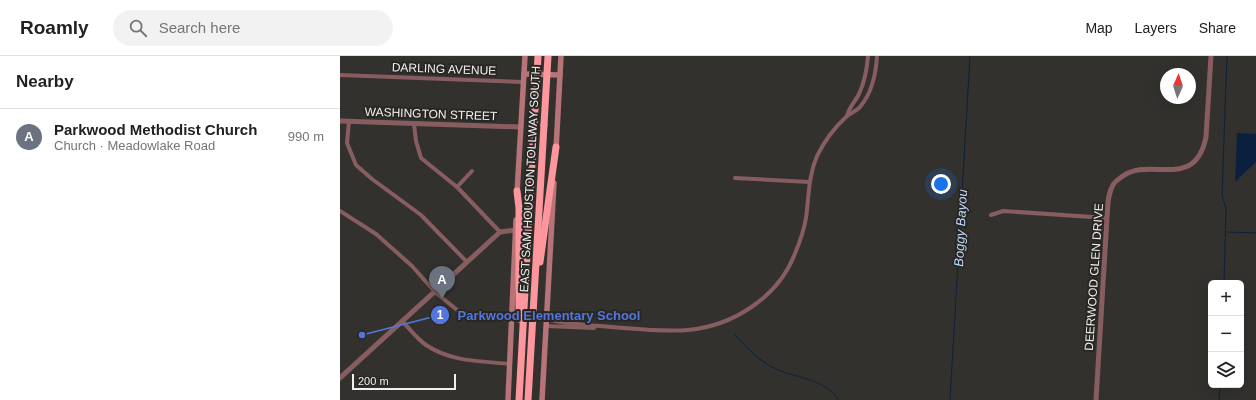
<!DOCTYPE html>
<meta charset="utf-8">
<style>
body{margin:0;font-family:Helvetica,sans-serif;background:#f2f2f2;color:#202124}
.controls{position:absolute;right:12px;bottom:12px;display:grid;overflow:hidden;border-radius:6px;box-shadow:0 4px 16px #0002}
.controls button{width:36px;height:36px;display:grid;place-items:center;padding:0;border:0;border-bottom:1px solid #e0e0e0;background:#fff;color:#202124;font:20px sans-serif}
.compass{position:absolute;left:820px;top:12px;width:36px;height:36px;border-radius:50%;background:#fff;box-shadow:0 4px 16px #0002;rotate:3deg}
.scale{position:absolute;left:12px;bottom:10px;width:104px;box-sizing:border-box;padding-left:4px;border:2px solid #f1f0ee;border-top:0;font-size:11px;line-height:14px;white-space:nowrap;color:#f1f0ee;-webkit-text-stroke:3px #292724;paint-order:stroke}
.you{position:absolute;left:601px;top:128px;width:14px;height:14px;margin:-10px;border:3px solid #fff;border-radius:50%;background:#1a73e8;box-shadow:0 0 0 6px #1a73e833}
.badge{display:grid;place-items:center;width:26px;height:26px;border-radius:50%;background:#376e6f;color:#fff;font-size:13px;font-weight:700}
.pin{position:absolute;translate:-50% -33px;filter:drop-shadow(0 1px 2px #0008)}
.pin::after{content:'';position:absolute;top:21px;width:14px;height:12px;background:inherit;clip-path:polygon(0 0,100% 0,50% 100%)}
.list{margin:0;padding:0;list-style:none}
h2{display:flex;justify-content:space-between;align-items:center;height:52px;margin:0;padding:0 16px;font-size:17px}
h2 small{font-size:13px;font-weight:400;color:#757577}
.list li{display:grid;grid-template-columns:26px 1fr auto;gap:12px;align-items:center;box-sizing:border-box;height:56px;padding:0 16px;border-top:1px solid #e0e0e0}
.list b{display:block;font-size:15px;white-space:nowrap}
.list p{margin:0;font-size:13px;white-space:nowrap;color:#757577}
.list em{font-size:13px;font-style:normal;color:#757577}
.icon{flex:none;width:22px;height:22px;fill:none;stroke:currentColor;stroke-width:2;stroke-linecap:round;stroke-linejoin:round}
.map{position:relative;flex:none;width:916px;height:344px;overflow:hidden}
header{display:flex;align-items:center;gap:24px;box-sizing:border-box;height:56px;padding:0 20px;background:#fff;border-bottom:1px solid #e0e0e0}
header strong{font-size:19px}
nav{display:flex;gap:22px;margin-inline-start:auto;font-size:14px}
.search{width:280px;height:36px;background:#f2f2f2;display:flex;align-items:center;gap:10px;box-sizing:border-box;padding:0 14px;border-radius:22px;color:#757577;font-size:15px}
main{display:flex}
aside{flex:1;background:#fff}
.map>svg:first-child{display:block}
.water{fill:#0b203f}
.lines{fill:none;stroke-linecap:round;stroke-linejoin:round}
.stream{stroke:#0b203f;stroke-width:1}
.minor{stroke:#875d5f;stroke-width:4}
.tertiary{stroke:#875d5f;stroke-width:5}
.secondary{stroke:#b77478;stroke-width:5.5}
.motorway{stroke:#fd969d;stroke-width:7}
.motorway-bridge{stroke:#fd969d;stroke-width:7}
.labels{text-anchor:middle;stroke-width:4;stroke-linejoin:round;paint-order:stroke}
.street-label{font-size:12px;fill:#f1f0ee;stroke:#292724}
.water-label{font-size:13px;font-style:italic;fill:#bfd7fb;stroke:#292724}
.leader{fill:none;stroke:#5276de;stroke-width:1.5}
.callout-dot{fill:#5276de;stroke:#292724;stroke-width:1.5}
.mark-label{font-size:12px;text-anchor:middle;font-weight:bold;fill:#fff}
.callout-label{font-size:13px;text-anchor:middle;font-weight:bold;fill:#5276de;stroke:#292724;stroke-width:4;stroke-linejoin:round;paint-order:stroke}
</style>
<header>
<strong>Roamly</strong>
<div class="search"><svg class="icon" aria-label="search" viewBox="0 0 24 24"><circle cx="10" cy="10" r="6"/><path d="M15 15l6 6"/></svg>Search here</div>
<nav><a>Map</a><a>Layers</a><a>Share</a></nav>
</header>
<main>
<aside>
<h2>Nearby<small></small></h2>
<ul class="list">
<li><span class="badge" style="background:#6b7280">A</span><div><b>Parkwood Methodist Church</b><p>Church · Meadowlake Road</p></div><em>990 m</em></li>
</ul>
</aside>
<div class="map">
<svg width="916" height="344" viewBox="0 0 916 344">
<rect width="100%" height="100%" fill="#33312e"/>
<polygon class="water" points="897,77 916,78 916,106 895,126"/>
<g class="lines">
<g class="stream">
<polyline points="887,176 916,177"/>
<polyline points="884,227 886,153 882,139 887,0"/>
<path d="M395,279c12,13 24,26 41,34 22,10 46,8 63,31"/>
<polyline points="610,344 630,0"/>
<polyline points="879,344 880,329"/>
</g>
<g class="minor">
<polyline points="0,19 184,26"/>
<path d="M507,60c2,-9 8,-14 12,-22 6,-13 8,-25 9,-38"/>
<polyline points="9,65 7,87 16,109 32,123 81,159 127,206"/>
<polyline points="74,68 76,85 81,102 117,131 160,176"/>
<polyline points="395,122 469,126"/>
<polyline points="117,131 132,115"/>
<polyline points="0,155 36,178 72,210 95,236 122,258 171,264"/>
<polyline points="651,159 663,155 767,162"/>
<path d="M206,263c21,6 45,6 66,8 25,2 51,5 76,3 44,-4 89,-32 106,-74 5,-12 10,-25 12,-38 3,-21 2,-41 11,-62 7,-14 17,-28 29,-39 4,-4 10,-5 14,-10 12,-14 16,-33 17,-51"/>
<path d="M62,265c8,8 15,18 24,24 25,17 55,16 84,19"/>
<polyline points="206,270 254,272"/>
</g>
<g class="tertiary">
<polyline points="0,65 181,71"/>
<polyline points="0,322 160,176 175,174"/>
<path d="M756,344l11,-182c1,-11 0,-23 6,-33 2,-4 6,-6 10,-9 26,-20 72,16 83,-39l5,-81"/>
</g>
<g class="secondary">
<polyline points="184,18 220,19"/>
<polyline points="216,94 221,0"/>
<polyline points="177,137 185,0"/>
<polyline points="168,344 176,164"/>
<polyline points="202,344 214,127"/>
</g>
<g class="motorway">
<polyline points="177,135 179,152 179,263"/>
<polyline points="200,206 216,91"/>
<polyline points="179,344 194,70"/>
<polyline points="188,344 204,69"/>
</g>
<g class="motorway-bridge">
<polyline points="204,69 208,0"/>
<polyline points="194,70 198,0"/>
</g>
</g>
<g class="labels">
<g class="street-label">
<text transform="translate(104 13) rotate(2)" y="4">DARLING AVENUE</text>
<text transform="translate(91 58) rotate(2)" y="4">WASHINGTON STREET</text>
<text transform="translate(190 123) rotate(-87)" y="4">EAST SAM HOUSTON TOLLWAY SOUTH</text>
<text transform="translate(754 221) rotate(-86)" y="4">DEERWOOD GLEN DRIVE</text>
</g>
<g class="water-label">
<text transform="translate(620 172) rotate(-87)" y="5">Boggy Bayou</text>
</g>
</g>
<path class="leader" d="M22 279L100 259"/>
<g class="callout-dot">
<circle cx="22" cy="279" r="4"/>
<circle cx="100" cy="259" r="10"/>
</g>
<g class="mark-label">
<text x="100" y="263">1</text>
</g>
<g class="callout-label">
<text x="209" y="264">Parkwood Elementary School</text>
</g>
</svg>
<div class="controls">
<button>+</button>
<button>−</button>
<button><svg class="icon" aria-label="layers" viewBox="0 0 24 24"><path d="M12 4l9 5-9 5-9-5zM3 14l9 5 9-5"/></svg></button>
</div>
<svg class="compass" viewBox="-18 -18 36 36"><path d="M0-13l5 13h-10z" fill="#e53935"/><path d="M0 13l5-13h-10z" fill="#757577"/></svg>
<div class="scale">200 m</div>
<div class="you"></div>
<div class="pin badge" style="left:102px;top:243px;background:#6b7280">A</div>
</div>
</main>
